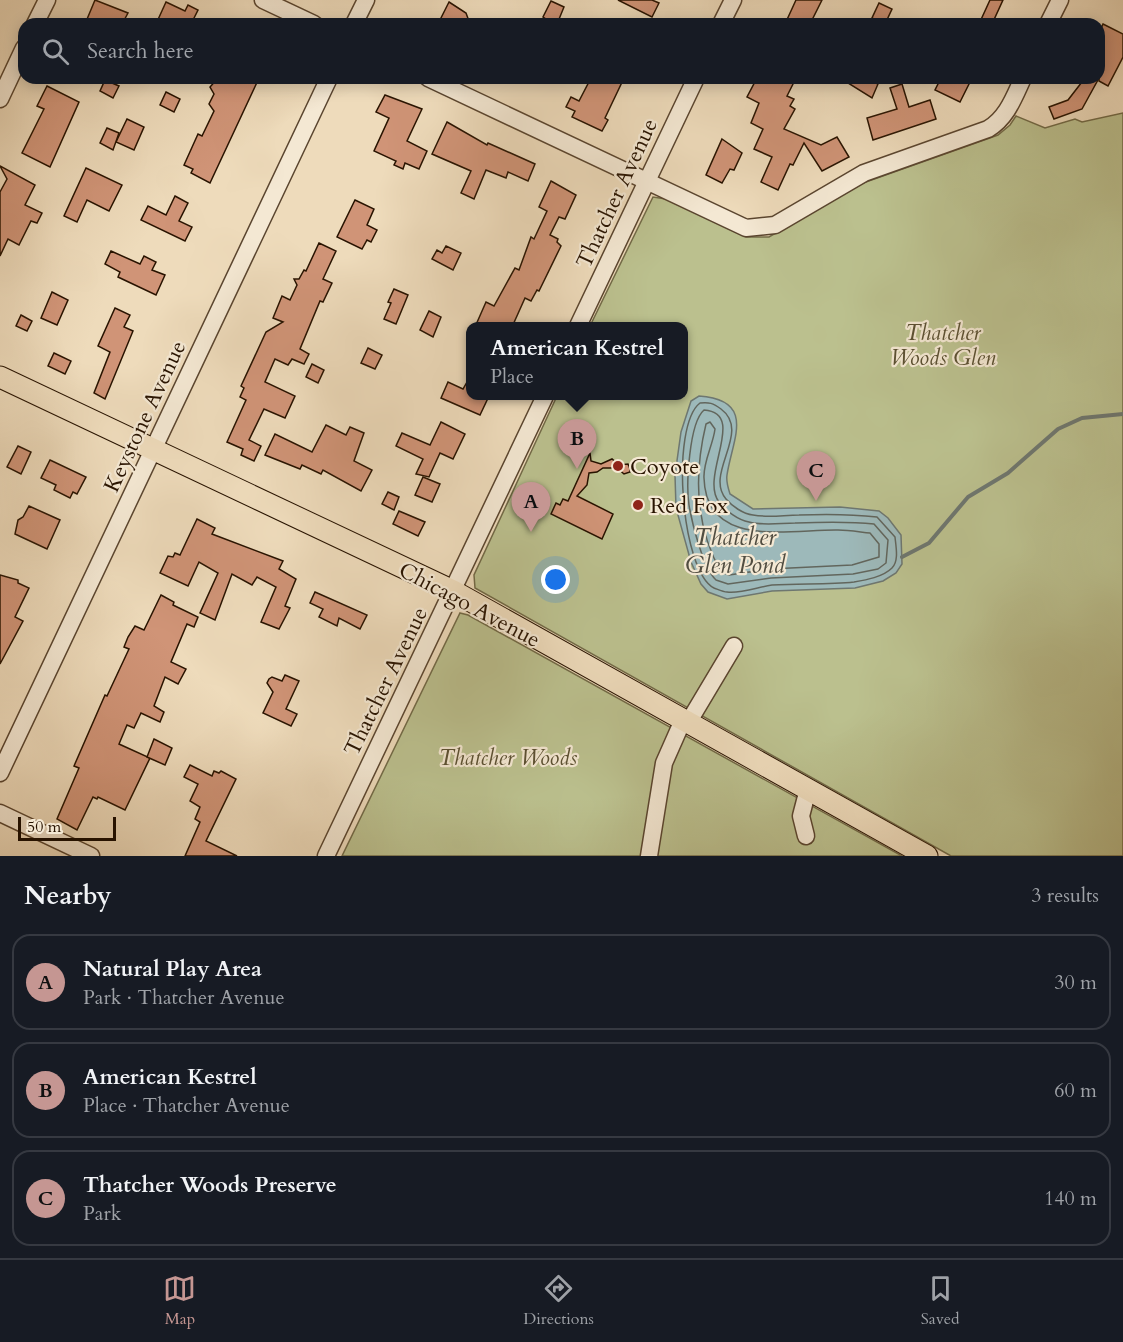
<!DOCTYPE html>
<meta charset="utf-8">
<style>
body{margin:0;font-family:Cardo,serif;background:#20242c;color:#f1f3f6}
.scale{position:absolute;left:18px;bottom:15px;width:98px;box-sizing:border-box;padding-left:6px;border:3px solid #281300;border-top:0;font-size:16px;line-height:21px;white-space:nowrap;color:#281300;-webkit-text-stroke:4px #f4e8d3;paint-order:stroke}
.you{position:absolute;left:556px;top:580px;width:21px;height:21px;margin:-15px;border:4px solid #fff;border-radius:50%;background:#1a73e8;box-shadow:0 0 0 9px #1a73e833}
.badge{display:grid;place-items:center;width:39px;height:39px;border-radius:50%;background:#c59692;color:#111;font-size:20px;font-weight:700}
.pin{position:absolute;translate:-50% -50px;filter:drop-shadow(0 2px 3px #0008)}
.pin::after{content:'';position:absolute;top:32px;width:21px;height:18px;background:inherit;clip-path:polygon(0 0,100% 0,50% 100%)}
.popup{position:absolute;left:466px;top:322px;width:222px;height:78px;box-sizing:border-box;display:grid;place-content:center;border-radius:12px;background:#171b24;filter:drop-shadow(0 2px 4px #0005);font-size:20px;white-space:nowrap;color:#9ea1a6}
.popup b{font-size:22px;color:#f1f3f6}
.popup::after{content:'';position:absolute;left:50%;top:100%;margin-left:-12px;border:12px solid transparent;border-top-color:#171b24}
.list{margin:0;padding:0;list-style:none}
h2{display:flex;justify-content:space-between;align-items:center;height:78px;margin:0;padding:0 24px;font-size:26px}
h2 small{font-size:20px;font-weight:400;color:#9ea1a6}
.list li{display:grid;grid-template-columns:39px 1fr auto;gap:18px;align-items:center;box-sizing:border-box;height:96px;margin:0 12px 12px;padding:0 12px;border:2px solid #363941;border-radius:18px}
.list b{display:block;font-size:22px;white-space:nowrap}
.list p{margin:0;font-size:20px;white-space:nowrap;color:#9ea1a6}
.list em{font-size:20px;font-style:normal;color:#9ea1a6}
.icon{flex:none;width:33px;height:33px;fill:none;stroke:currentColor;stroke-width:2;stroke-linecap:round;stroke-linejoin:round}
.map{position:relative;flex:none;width:1123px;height:856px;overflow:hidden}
.search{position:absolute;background:#171b24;box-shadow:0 3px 15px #0003;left:18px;right:18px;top:18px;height:66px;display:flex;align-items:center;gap:15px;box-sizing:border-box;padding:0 21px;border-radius:18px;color:#9ea1a6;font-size:22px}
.sheet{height:402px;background:#171b24}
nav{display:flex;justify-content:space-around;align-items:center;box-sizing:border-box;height:84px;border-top:2px solid #363941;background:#171b24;font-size:16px;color:#9ea1a6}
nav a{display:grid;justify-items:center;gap:3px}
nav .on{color:#c59692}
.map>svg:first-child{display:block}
.green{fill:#bbc08e;stroke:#726a47;stroke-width:1.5}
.water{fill:#9db9ba;stroke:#6e7770;stroke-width:1.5}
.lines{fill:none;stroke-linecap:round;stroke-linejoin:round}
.shore{stroke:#62665d;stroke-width:1.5}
.stream{stroke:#6e7770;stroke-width:4}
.building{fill:#d09477;stroke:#281300;stroke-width:1.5}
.minor-casing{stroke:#5a452f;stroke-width:19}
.major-casing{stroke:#281300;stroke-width:23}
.minor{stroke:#f4e8d3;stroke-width:16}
.major{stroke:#eedbbb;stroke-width:21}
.poi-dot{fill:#8f2418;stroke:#f4e8d3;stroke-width:2}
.labels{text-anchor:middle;stroke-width:4.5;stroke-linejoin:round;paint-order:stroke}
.street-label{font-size:22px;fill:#281300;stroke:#f4e8d3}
.park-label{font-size:22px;font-style:italic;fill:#5b5032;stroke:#f4e8d3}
.poi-label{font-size:22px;fill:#281300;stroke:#f4e8d3;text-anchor:start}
.water-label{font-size:24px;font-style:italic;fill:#514d41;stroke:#f4e8d3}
</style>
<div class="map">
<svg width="1123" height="856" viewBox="0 0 1123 856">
<rect width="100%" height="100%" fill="#eedbbb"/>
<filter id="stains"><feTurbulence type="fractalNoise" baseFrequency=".00333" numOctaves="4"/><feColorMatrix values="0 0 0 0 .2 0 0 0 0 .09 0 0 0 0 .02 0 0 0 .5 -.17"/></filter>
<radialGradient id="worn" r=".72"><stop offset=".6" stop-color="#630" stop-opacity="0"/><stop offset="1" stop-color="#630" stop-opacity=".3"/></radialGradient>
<g class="green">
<polygon points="1123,113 1123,856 951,856 475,588 474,575 557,396 684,396 684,326 590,326 653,197 666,199 746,237 769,237 863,183 998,135 1010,125 1016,116 1045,128 1075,119 1082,122"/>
<polygon points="460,613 468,615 902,856 342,856"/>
</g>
<path class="water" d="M699,396c58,4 33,44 28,79 -1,6 1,13 3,19l23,15 87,-2 39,4 9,7 13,17 1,29 -6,9 -13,8 -28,7 -83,3 -45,8 -19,-7 -7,-8 -10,-22 -15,-54 -1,-33 6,-43 10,-31z"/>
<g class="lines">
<g class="shore">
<path d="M700,403c9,-1 13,0 21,6 31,23 -17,64 5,90 6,7 17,15 27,16 15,3 31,0 46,0 26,-1 52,-1 78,2l18,20c1,10 4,24 -3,31 -9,9 -26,12 -38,14 -27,3 -55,1 -82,3 -14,2 -32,9 -45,7 -4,0 -10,-3 -13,-4 -33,-17 -44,-162 -14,-185z"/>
<path d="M704,410c44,3 -5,66 15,92 7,9 19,18 30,20 14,4 32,1 46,1 27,-1 52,-2 79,1l14,16 -2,23 -8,6 -25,5 -82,4 -43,6 -12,-4c-13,-12 -24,-57 -27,-75 -3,-20 0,-82 15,-95z"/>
<path d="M710,422l5,7c-2,16 -12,33 -11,49 2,72 87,51 134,52 11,0 22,2 32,3l9,11v13l-27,8 -82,4 -41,6 -8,-3c-26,-46 -27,-98 -15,-148z"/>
</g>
<polyline class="stream" points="902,557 929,543 968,497 1008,473 1058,429 1082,418 1123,414"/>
</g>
<g class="building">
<polygon points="95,0 128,13 122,24 85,24"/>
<polygon points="618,0 652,0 659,3 652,17"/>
<polygon points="796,0 822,0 810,24 785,24"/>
<polygon points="990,0 1003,0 992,24 979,24"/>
<polygon points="551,1 564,7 557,24 544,24 546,19 543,17"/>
<polygon points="166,2 185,11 188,5 198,10 191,24 156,24"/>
<polygon points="449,2 466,13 470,24 447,24 440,20"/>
<polygon points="879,3 892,9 885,24 872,18"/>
<polygon points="1103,24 1123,34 1123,57 1108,86 1099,81 1099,33"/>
<polygon points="218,78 259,78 210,183 191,173 193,169 184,165 198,134 202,136 214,111 209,104 214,94 210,87"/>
<polygon points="591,78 624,78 605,118 608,120 602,131 572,117 575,111 566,107 571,97 579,101"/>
<polygon points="757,78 796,78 787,96 794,99 790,106 795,109 784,129 821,145 837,137 849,157 822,171 804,143 793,165 790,164 778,190 761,182 772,157 754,149 763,129 751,123 759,103 747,97"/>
<polygon points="840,78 865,78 878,84 872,98"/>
<polygon points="941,78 972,78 960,102 935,90"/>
<polygon points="1085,78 1099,78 1082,109 1054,119 1049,107 1068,100"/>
<polygon points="105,80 119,86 113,98 100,91"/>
<polygon points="902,84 909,107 930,100 936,119 873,140 867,118 897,109 890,88"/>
<polygon points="47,86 79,102 50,167 22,153 44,109 37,106"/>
<polygon points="166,92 180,99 174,112 160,105"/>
<polygon points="385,95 422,109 407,141 427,151 419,169 405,163 403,169 394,165 396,161 374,151 389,118 376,112"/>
<polygon points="127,119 144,127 134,150 116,142"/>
<polygon points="447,122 487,145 488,143 535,164 528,181 508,172 506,178 486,170 474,199 461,193 471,171 432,154"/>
<polygon points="107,128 119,133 113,150 100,143"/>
<polygon points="722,139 742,153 734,170 730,169 722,183 706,175"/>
<polygon points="0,166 35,185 25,205 42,213 37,223 31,221 19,245 8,239 0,256 0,192 7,179"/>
<polygon points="86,168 122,185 109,211 87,200 77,222 64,216"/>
<polygon points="551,181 576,195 565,219 559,217 550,235 558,239 557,242 561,246 539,291 537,290 531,301 525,298 512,327 475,327 486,302 494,306 515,268 519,270 531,237 534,239 547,211 539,207"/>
<polygon points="175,196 188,203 179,221 192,227 185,241 141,220 148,206 166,215"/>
<polygon points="355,200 374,209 367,225 377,230 371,242 367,240 362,249 337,237"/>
<polygon points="319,243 336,251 323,279 332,283 323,302 320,301 300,349 309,354 304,364 292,359 288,365 275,359 265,382 295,396 285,418 264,409 249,440 261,446 254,461 241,455 243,449 227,442 246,400 240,397 244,388 241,386 266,332 283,322 273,318 282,296 290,300 297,285 294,279 299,279 304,270 306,271"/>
<polygon points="446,246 461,253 453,270 432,259 437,250 442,253"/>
<polygon points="111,251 140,264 144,256 156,262 152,270 165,275 156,295 118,277 120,272 105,264"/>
<polygon points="394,289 408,295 396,324 384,319 391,303 388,302"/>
<polygon points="52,292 68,300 57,325 41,318"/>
<polygon points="115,308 130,315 124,327 133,331 105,399 94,393 110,352 98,346"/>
<polygon points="429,311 441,317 433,337 420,330"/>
<polygon points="21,315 32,321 27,331 16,326"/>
<polygon points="368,348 382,355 375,369 361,363"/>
<polygon points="54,353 71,361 65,374 48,366"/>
<polygon points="312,364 324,370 318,383 306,377"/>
<polygon points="471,375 471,396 489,396 480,415 441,398 448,382 463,389"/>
<polygon points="441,422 465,434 453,459 440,453 429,477 416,474 423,459 396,446 402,433 430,445"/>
<polygon points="326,425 346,435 350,427 364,433 354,461 372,470 361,491 323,470 321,474 302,465 300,469 265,455 275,434 312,452"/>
<polygon points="18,446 31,452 21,474 7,467"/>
<polygon points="590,453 591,461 601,464 612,459 619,465 628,464 630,469 630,472 624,474 617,468 603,468 597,472 589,473 587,485 577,496 613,514 602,539 551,514 556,503 560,505 563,499 568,501"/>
<polygon points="50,460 86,477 77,494 73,492 70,498 54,490 56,485 41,478"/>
<polygon points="423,477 440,484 432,502 415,495"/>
<polygon points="388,492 399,497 394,510 382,504"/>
<polygon points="29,506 60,520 47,549 15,534 18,520 23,517"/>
<polygon points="399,511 425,522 418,536 393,524"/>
<polygon points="197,519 215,528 212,534 283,561 279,569 296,579 285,606 290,608 279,629 261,622 276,587 257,577 252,585 232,574 215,620 200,613 218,573 199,562 188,586 160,573 168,556 173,557 175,553 180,555"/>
<polygon points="0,575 18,580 18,583 29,588 15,617 23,621 0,664"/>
<polygon points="315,592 367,615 360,629 339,618 337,626 319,617 323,609 310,603"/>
<polygon points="161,595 174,602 173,605 198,617 194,627 187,624 171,662 186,669 178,684 165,677 154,706 164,712 160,722 141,713 134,728 127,725 119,744 150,758 125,810 98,797 97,799 93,797 77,830 57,819 79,768 74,766 105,695 107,696 129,649 124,647 128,637 135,626 144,630"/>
<polygon points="285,675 299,681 286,709 297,714 291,726 263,713 273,692 267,683 269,679 272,677 282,681"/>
<polygon points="154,739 172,748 165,765 147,757"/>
<polygon points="190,765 212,776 214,771 219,773 221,771 236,779 206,841 237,856 185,856 200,822 195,819 200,807 190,801 198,784 184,777"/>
</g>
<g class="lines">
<g class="minor-casing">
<g id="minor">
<polyline points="263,0 314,24"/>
<polyline points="35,24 47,0"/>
<polyline points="354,24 366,0"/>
<polyline points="721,24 733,0"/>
<polyline points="1048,24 1060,0"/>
<path d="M428,78l318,150 29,-3 89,-52 124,-44c19,-11 26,-32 35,-51"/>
<polyline points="0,99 24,48"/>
<polyline points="578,326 696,78"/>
<polyline points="688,723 734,646"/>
<polyline points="0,773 329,78"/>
<polyline points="0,813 91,856"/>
<polyline points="806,836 801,816 808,789"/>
<polyline points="326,856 545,396"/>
<polyline points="649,856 664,763 683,720"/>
</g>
</g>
<g class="major-casing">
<polyline id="major" points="0,377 453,591 927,856"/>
</g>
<use href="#minor" class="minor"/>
<use href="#major" class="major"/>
</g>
<g class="poi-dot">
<circle cx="618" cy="466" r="6"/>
<circle cx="638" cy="505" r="6"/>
</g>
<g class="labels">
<g class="street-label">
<text transform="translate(616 193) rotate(-65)" y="8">Thatcher Avenue</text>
<text transform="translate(144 416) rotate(-65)" y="8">Keystone Avenue</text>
<text transform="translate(470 604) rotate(28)" y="8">Chicago Avenue</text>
<text transform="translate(385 681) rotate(-64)" y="8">Thatcher Avenue</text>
</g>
<g class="park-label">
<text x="943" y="340">Thatcher<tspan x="943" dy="25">Woods Glen</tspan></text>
<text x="508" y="765">Thatcher Woods</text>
</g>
<g class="poi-label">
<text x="630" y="474">Coyote</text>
<text x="650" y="513">Red Fox</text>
</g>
<g class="water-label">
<text x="735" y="545">Thatcher<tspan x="735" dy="28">Glen Pond</tspan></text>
</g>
</g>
<rect width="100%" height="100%" filter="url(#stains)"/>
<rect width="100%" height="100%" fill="url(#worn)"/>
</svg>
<div class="scale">50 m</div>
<div class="you"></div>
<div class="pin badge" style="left:531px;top:532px">A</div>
<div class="pin badge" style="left:577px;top:469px">B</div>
<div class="popup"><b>American Kestrel</b>Place</div>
<div class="pin badge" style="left:816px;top:501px">C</div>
<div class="search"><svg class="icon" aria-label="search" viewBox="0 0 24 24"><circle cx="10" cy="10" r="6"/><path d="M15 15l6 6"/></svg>Search here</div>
</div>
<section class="sheet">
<h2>Nearby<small>3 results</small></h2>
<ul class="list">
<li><span class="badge">A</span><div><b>Natural Play Area</b><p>Park · Thatcher Avenue</p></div><em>30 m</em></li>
<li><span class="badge">B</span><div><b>American Kestrel</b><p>Place · Thatcher Avenue</p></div><em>60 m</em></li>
<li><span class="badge">C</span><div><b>Thatcher Woods Preserve</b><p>Park</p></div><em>140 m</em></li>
</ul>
</section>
<nav>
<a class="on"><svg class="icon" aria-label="map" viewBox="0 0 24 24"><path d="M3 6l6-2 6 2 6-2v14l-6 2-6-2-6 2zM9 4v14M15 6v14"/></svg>Map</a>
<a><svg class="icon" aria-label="directions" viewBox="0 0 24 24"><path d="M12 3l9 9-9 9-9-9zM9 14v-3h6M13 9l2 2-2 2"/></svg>Directions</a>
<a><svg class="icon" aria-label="saved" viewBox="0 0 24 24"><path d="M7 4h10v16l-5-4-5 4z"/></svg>Saved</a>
</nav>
